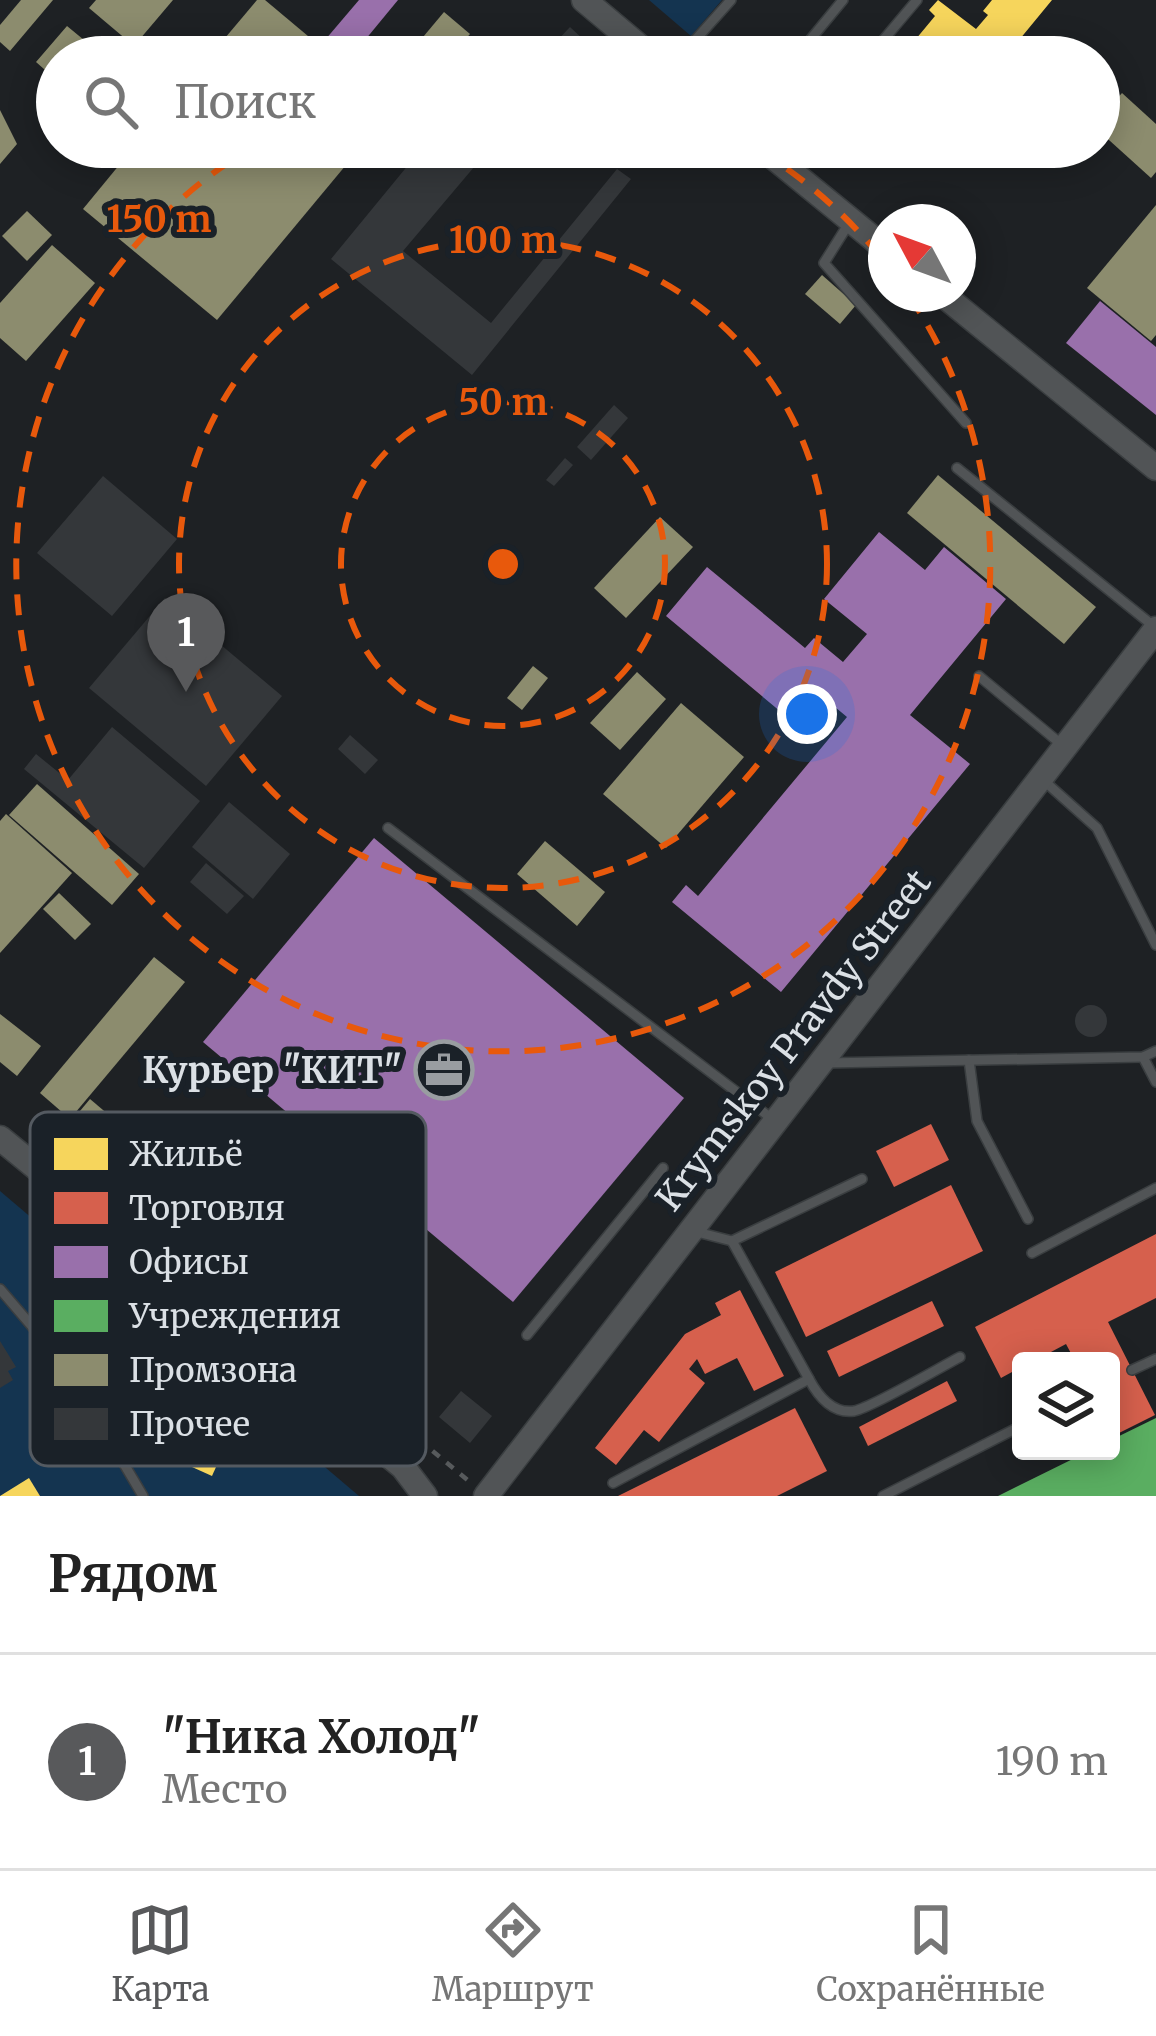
<!DOCTYPE html>
<html lang="ru">
<meta charset="utf-8">
<style>
body{margin:0;font-family:Merriweather,serif;background:#f6f6f6;color:#222}
.controls{position:absolute;right:36px;bottom:36px;display:grid;overflow:hidden;border-radius:12px;box-shadow:0 6px 30px #0003}
.controls button{width:108px;height:108px;display:grid;place-items:center;padding:0;border:0;border-bottom:3px solid #e0e0e0;background:#fff;color:#222;font:60px sans-serif}
.compass{position:absolute;left:868px;top:204px;width:108px;height:108px;border-radius:50%;background:#fff;box-shadow:0 6px 30px #0003;rotate:311deg}
.you{position:absolute;left:807px;top:714px;width:42px;height:42px;margin:-30px;border:9px solid #fff;border-radius:50%;background:#1a73e8;box-shadow:0 0 0 18px #1a73e833}
.badge{display:grid;place-items:center;width:78px;height:78px;border-radius:50%;background:#58595b;color:#fff;font-size:39px;font-weight:700}
.pin{position:absolute;translate:-50% -99px;filter:drop-shadow(0 3px 6px #0008)}
.pin::after{content:'';position:absolute;top:63px;width:42px;height:36px;background:inherit;clip-path:polygon(0 0,100% 0,50% 100%)}
.list{margin:0;padding:0;list-style:none}
h2{display:flex;justify-content:space-between;align-items:center;height:156px;margin:0;padding:0 48px;font-size:51px}
h2 small{font-size:39px;font-weight:400;color:#767676}
.list li{display:grid;grid-template-columns:78px 1fr auto;gap:36px;align-items:center;box-sizing:border-box;height:216px;padding:0 48px;border-top:3px solid #e0e0e0}
.list b{display:block;font-size:45px;white-space:nowrap}
.list p{margin:0;font-size:39px;white-space:nowrap;color:#767676}
.list em{font-size:39px;font-style:normal;color:#767676}
.icon{flex:none;width:66px;height:66px;fill:none;stroke:currentColor;stroke-width:2;stroke-linecap:round;stroke-linejoin:round}
.map{position:relative;flex:none;width:1156px;height:1496px;overflow:hidden}
.search{position:absolute;background:#fff;box-shadow:0 6px 30px #0003;left:36px;right:36px;top:36px;height:132px;display:flex;align-items:center;gap:30px;box-sizing:border-box;padding:0 42px;border-radius:66px;color:#767676;font-size:45px}
.sheet{height:372px;background:#fff}
nav{display:flex;justify-content:space-around;align-items:center;box-sizing:border-box;height:168px;border-top:3px solid #e0e0e0;background:#fff;font-size:33px;color:#767676}
nav a{display:grid;justify-items:center;gap:6px}
nav .on{color:#58595b}
.map>svg:first-child{display:block}
.green{fill:#143450}
.homes{fill:#f6d55c}
.shops{fill:#d6604d}
.offices{fill:#9970ab}
.public{fill:#5aae61}
.industry{fill:#8c8c6e}
.building{fill:#34373a}
.lines{fill:none;stroke-linecap:round;stroke-linejoin:round}
.lane-casing{stroke:#3a3e40;stroke-width:12}
.secondary-casing{stroke:#3a3e40;stroke-width:27}
.path{stroke:#575a5c;stroke-width:4.5;stroke-dasharray:9 9;stroke-linecap:butt}
.lane{stroke:#515456;stroke-width:9}
.secondary{stroke:#515456;stroke-width:24}
.ring{fill:none;stroke:#e8590c;stroke-width:6;stroke-dasharray:21 15}
.labels{text-anchor:middle;stroke-width:12;stroke-linejoin:round;paint-order:stroke}
.street-label{font-size:36px;fill:#dbe0e5;stroke:#1a2128}
.poi-label{font-size:36px;font-weight:bold;fill:#dbe0e5;stroke:#1a2128;text-anchor:end}
.key{fill:#1a2128;stroke:#545a61;stroke-width:3}
.key-label{font-size:33px;fill:#dbe0e5}
.centre{fill:#e8590c;stroke:#1a2128;stroke-width:6}
.ring-label{font-size:36px;text-anchor:middle;font-weight:bold;fill:#e8590c;stroke:#1a2128;stroke-width:12;stroke-linejoin:round;paint-order:stroke}
</style>
<div class="map">
<svg width="1156" height="1496" viewBox="0 0 1156 1496">
<rect width="100%" height="100%" fill="#1e2124"/>
<g class="green">
<polygon points="649,0 722,0 691,36"/>
<polygon points="0,1191 359,1496 0,1496"/>
</g>
<g class="homes">
<polygon points="938,0 976,29 988,15 983,11 992,0 1052,0 1005,57 993,57 970,38 955,57 901,57 935,16 929,10"/>
<polygon points="185,1431 224,1449 212,1476 172,1458"/>
<polygon points="29,1478 40,1496 0,1496"/>
</g>
<g class="shops">
<polygon points="931,1124 949,1160 894,1187 876,1151"/>
<polygon points="951,1185 983,1251 806,1337 775,1272"/>
<polygon points="1156,1234 1156,1298 1108,1322 1155,1415 1113,1436 1111,1361 1075,1361 1066,1344 1034,1361 1021,1361 1021,1367 1001,1378 975,1327"/>
<polygon points="740,1290 784,1376 754,1391 737,1358 705,1374 697,1359 689,1369 705,1383 659,1442 644,1430 616,1465 595,1448 685,1334 721,1315 715,1303"/>
<polygon points="932,1301 944,1326 839,1377 827,1351"/>
<polygon points="947,1381 957,1401 868,1446 859,1427"/>
<polygon points="795,1408 827,1471 777,1496 618,1496"/>
</g>
<g class="offices">
<polygon points="359,0 398,0 351,57 346,57 325,40"/>
<polygon points="1100,301 1156,347 1156,415 1066,343"/>
<polygon points="879,532 925,570 944,547 1006,599 910,715 970,764 781,992 672,902 686,885 698,896 847,717 829,702 816,717 799,703 787,717 666,616 707,567 805,648 814,638 843,662 867,634 824,599"/>
<polygon points="374,838 684,1098 513,1302 203,1042"/>
</g>
<polygon class="public" points="1156,1418 1156,1496 998,1496 1089,1451 1111,1451 1111,1440"/>
<g class="industry">
<polygon points="21,0 53,0 10,51 0,42 0,25"/>
<polygon points="96,0 173,0 134,46 89,8"/>
<polygon points="257,0 265,0 333,57 209,57"/>
<polygon points="444,12 470,34 450,57 422,57 413,49"/>
<polygon points="67,26 84,40 69,57 57,57 57,71 53,77 36,62"/>
<polygon points="1122,93 1156,124 1156,172 1151,178 1099,131 1099,119"/>
<polygon points="0,110 17,144 0,164"/>
<polygon points="134,147 361,147 217,320 83,209"/>
<polygon points="1156,205 1156,335 1151,341 1087,288"/>
<polygon points="27,211 52,235 27,261 2,236"/>
<polygon points="52,245 95,283 26,361 0,338 0,303"/>
<polygon points="822,275 856,305 840,324 805,294"/>
<polygon points="938,475 1096,607 1064,644 907,513"/>
<polygon points="660,517 693,547 626,618 594,588"/>
<polygon points="533,666 548,678 522,710 507,698"/>
<polygon points="637,672 666,699 620,750 590,723"/>
<polygon points="681,703 744,757 666,848 603,794"/>
<polygon points="37,784 139,874 112,905 9,815"/>
<polygon points="6,814 72,873 0,953 0,821"/>
<polygon points="545,841 605,892 577,926 517,874"/>
<polygon points="59,893 91,924 75,940 43,909"/>
<polygon points="154,957 185,982 70,1119 40,1093"/>
<polygon points="0,1014 41,1046 17,1076 0,1062"/>
<polygon points="90,1099 116,1121 97,1145 70,1123"/>
</g>
<g class="building">
<polygon points="570,27 602,57 570,57 555,43"/>
<polygon points="423,147 491,147 403,251 491,323 617,169 631,179 472,375 331,259"/>
<polygon points="614,405 628,418 591,460 577,447"/>
<polygon points="565,458 573,465 554,486 546,480"/>
<polygon points="103,476 177,539 112,616 37,553"/>
<polygon points="165,598 282,696 206,786 89,688"/>
<polygon points="112,727 200,801 144,868 24,769 36,754 68,780"/>
<polygon points="350,735 378,760 365,774 338,749"/>
<polygon points="229,802 290,854 253,899 192,847"/>
<polygon points="206,863 244,896 227,914 190,882"/>
<circle cx="1091" cy="1021" r="16"/>
<polygon points="0,1341 16,1367 8,1371 13,1380 0,1388"/>
<polygon points="461,1391 492,1416 470,1443 439,1417"/>
</g>
<g class="lines">
<g class="lane-casing">
<g id="lane">
<polyline points="680,57 731,0"/>
<polyline points="796,57 843,0"/>
<polyline points="869,57 917,0"/>
<polyline points="780,162 793,147"/>
<polyline points="851,220 824,263 966,423"/>
<polyline points="957,468 1156,628"/>
<polyline points="979,676 1061,744"/>
<polyline points="1042,779 1097,828 1156,945"/>
<polyline points="388,828 771,1118"/>
<polyline points="1143,1057 1156,1082"/>
<polyline points="969,1060 977,1121 1028,1219"/>
<polyline points="826,1063 1143,1057 1156,1051"/>
<polyline points="697,1232 732,1241 862,1179"/>
<polyline points="1032,1253 1156,1188"/>
<polyline points="0,1289 66,1366 143,1496"/>
<polyline points="527,1335 663,1168"/>
<polyline points="1132,1370 1156,1359"/>
<path d="M809,1379c9,17 23,35 45,32 19,-4 85,-43 106,-54"/>
<polyline points="613,1483 809,1379 732,1241"/>
<polyline points="883,1496 1021,1426"/>
</g>
</g>
<g class="secondary-casing">
<g id="secondary">
<polyline points="584,0 652,57"/>
<polyline points="761,147 886,249"/>
<polyline points="942,294 1156,468"/>
<polyline points="0,1138 403,1467 425,1496"/>
<polyline points="486,1496 1156,629"/>
</g>
</g>
<polyline class="path" points="128,1198 471,1483"/>
<use href="#lane" class="lane"/>
<use href="#secondary" class="secondary"/>
</g>
<g class="ring">
<circle cx="503" cy="564" r="162"/>
<circle cx="503" cy="564" r="324"/>
<path d="M757 149A487 487 0 0 1 884 261M909 295A487 487 0 1 1 249 149"/>
</g>
<defs>
<g id="office-ring" transform="scale(3)"><circle r="9.5" fill="#1a2128" stroke="#999da1" stroke-width="1.5"/><path d="M-6-3h4V-5.5h4V-3h4V5H-6ZM-1-4.5V-3h2v-1.5ZM-6 0V1H6V0Z" fill="#999da1"/></g>
</defs>
<g fill-rule="evenodd">
<use href="#office-ring" x="444" y="1070"/>
</g>
<g class="labels">
<g class="street-label">
<text transform="translate(793 1040) rotate(-52)" y="13">Krymskoy Pravdy Street</text>
</g>
<g class="poi-label">
<text x="402" y="1083">Курьер "КИТ"</text>
</g>
</g>
<rect x="30" y="1112" width="396" height="354" rx="18" class="key"/>
<rect x="54" y="1138" width="54" height="32" fill="#f6d55c"/>
<rect x="54" y="1192" width="54" height="32" fill="#d6604d"/>
<rect x="54" y="1246" width="54" height="32" fill="#9970ab"/>
<rect x="54" y="1300" width="54" height="32" fill="#5aae61"/>
<rect x="54" y="1354" width="54" height="32" fill="#8c8c6e"/>
<rect x="54" y="1408" width="54" height="32" fill="#34373a"/>
<g class="key-label">
<text x="129" y="1166">Жильё</text>
<text x="129" y="1220">Торговля</text>
<text x="129" y="1274">Офисы</text>
<text x="129" y="1328">Учреждения</text>
<text x="129" y="1382">Промзона</text>
<text x="129" y="1436">Прочее</text>
</g>
<circle cx="503" cy="564" r="18" class="centre"/>
<g class="ring-label">
<text x="159" y="232">150 m</text>
<text x="503" y="253">100 m</text>
<text x="503" y="415">50 m</text>
</g>
</svg>
<div class="controls">
<button><svg class="icon" aria-label="layers" viewBox="0 0 24 24"><path d="M12 4l9 5-9 5-9-5zM3 14l9 5 9-5"/></svg></button>
</div>
<svg class="compass" viewBox="-18 -18 36 36"><path d="M0-13l5 13h-10z" fill="#e53935"/><path d="M0 13l5-13h-10z" fill="#767676"/></svg>
<div class="you"></div>
<div class="pin badge" style="left:186px;top:692px">1</div>
<div class="search"><svg class="icon" aria-label="search" viewBox="0 0 24 24"><circle cx="10" cy="10" r="6"/><path d="M15 15l6 6"/></svg>Поиск</div>
</div>
<section class="sheet">
<h2>Рядом<small></small></h2>
<ul class="list">
<li><span class="badge">1</span><div><b>&quot;Ника Холод&quot;</b><p>Место</p></div><em>190 m</em></li>
</ul>
</section>
<nav>
<a class="on"><svg class="icon" aria-label="map" viewBox="0 0 24 24"><path d="M3 6l6-2 6 2 6-2v14l-6 2-6-2-6 2zM9 4v14M15 6v14"/></svg>Карта</a>
<a><svg class="icon" aria-label="directions" viewBox="0 0 24 24"><path d="M12 3l9 9-9 9-9-9zM9 14v-3h6M13 9l2 2-2 2"/></svg>Маршрут</a>
<a><svg class="icon" aria-label="saved" viewBox="0 0 24 24"><path d="M7 4h10v16l-5-4-5 4z"/></svg>Сохранённые</a>
</nav>
